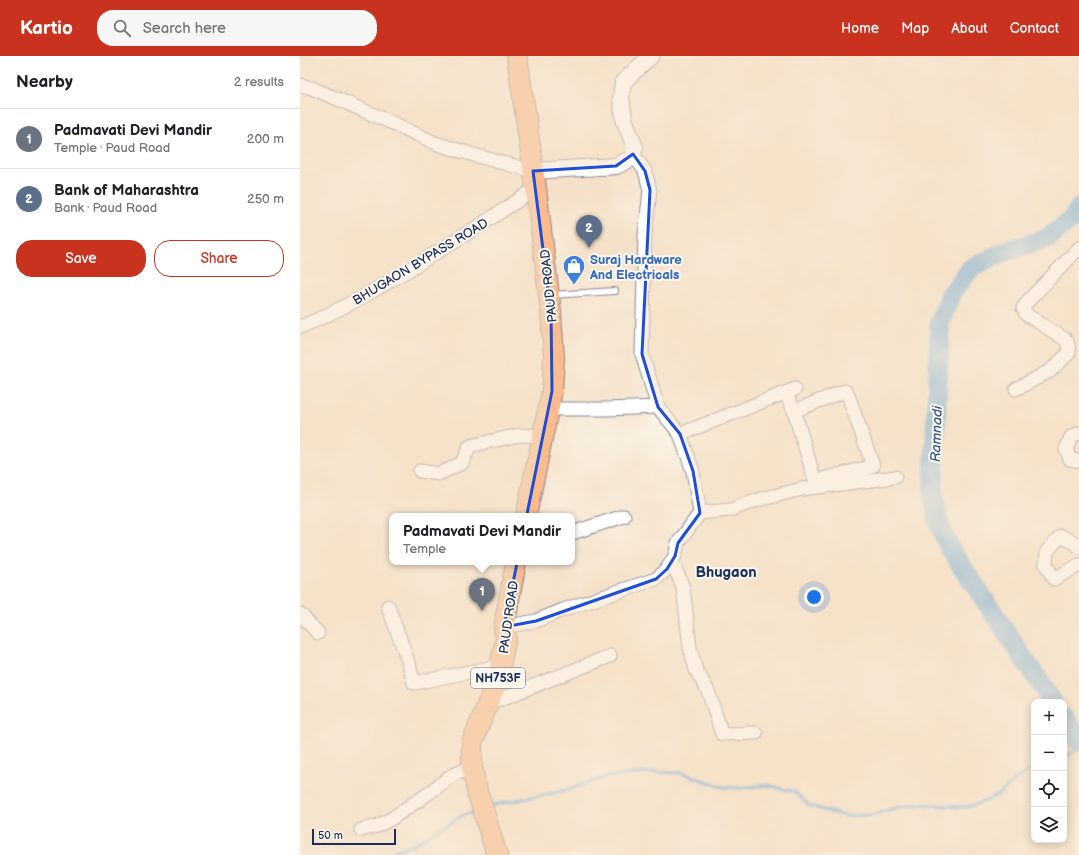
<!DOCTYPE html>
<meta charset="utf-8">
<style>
body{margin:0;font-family:"Balsamiq Sans",sans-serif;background:#f6f6f6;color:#202124}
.controls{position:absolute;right:12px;bottom:12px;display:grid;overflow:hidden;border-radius:8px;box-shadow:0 2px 10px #0003}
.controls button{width:36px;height:36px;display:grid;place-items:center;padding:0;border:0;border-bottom:1px solid #e0e0e0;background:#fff;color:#202124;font:20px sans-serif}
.scale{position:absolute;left:12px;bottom:10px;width:84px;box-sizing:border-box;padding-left:4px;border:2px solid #1b2f5e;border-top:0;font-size:11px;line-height:14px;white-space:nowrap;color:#1b2f5e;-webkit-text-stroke:3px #fbf7ec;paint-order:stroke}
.you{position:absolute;left:514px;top:541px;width:14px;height:14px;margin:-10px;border:3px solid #fff;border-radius:50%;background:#1a73e8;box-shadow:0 0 0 6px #1a73e833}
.badge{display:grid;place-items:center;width:26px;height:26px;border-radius:50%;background:#c8321e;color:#fff;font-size:13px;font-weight:700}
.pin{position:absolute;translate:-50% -33px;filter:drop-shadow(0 1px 2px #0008)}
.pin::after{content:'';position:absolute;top:21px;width:14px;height:12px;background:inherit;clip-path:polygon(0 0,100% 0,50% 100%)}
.popup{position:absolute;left:89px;top:457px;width:186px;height:52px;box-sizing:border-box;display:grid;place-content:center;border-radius:8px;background:#fff;filter:drop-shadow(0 1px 3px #0005);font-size:13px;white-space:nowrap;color:#757577}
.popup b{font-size:15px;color:#202124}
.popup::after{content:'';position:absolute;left:50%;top:100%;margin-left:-8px;border:8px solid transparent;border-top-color:#fff}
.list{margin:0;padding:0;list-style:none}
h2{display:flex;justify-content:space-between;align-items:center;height:52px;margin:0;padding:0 16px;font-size:17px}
h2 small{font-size:13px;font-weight:400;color:#757577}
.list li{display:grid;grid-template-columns:26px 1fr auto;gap:12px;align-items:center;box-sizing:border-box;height:60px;padding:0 16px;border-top:1px solid #e0e0e0}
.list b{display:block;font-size:15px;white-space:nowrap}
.list p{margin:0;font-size:13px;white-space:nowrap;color:#757577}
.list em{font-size:13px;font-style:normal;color:#757577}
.actions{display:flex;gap:8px;padding:12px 16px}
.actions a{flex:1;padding:9px 0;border:1px solid #c8321e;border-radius:16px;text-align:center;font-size:14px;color:#c8321e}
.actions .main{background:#c8321e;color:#fff}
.icon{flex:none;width:22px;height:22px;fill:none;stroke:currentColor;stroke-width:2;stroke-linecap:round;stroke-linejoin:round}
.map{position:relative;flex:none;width:779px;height:799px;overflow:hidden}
header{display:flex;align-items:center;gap:24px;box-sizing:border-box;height:56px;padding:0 20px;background:#c8321e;color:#fff}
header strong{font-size:19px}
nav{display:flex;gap:22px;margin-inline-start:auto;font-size:14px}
.search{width:280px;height:36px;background:#f6f6f6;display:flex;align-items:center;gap:10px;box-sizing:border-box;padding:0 14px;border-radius:16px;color:#757577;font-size:15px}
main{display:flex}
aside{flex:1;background:#fff}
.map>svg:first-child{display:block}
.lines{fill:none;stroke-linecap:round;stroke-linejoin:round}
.stream{stroke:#6cabdf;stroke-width:3.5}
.river{stroke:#6cabdf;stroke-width:20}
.service-casing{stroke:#888894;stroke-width:8}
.minor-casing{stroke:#888894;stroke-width:15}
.tertiary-casing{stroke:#888894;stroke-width:18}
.primary-casing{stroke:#888894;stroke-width:22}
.service{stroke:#fff;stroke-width:6}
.minor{stroke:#fff;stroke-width:13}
.tertiary{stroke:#fff;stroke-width:16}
.primary{stroke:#fbbb8c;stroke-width:20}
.marked{fill:none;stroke:#1d4ed8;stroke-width:3;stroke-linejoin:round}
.labels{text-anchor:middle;stroke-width:4;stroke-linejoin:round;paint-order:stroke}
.shield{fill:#fbf7ec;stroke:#5e6b89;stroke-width:1}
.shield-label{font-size:12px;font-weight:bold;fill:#1b2f5e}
.shop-label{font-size:13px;font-weight:bold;fill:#366cbe;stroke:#fbf7ec;text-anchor:start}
.street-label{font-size:13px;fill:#1b2f5e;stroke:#fbf7ec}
.water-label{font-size:14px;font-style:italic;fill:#375a8b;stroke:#fbf7ec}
.quarter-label{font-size:15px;font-weight:bold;fill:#1b2f5e;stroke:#fbf7ec}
</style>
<header>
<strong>Kartio</strong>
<div class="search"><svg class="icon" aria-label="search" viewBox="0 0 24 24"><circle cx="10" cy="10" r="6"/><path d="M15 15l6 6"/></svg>Search here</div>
<nav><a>Home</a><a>Map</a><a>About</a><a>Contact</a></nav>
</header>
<main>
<aside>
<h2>Nearby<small>2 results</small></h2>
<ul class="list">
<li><span class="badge" style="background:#6b7280">1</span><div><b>Padmavati Devi Mandir</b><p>Temple · Paud Road</p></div><em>200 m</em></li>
<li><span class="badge" style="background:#5c6f8a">2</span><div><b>Bank of Maharashtra</b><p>Bank · Paud Road</p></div><em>250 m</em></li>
</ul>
<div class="actions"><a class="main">Save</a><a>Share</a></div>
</aside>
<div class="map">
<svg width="779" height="799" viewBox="0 0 779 799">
<rect width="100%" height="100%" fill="#fbf7ec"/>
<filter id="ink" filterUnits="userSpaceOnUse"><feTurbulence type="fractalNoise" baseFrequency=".025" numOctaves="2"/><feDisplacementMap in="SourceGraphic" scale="8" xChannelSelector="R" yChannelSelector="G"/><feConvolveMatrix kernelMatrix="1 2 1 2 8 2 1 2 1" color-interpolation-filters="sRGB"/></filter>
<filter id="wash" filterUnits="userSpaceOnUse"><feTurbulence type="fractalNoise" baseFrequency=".012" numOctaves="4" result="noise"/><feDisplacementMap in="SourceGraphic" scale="16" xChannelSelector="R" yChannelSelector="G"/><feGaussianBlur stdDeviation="0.9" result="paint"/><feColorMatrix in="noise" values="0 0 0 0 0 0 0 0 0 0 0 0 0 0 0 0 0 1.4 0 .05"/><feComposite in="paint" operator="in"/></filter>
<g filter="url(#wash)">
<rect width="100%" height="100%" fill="#f5e1c9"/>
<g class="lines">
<g class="stream">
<polyline points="764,701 779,693"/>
<polyline points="188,751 198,748 263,735 307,721 354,716 382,717 423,731 439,732 468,729 495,736 510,750 530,756 546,760 573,759 600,751 621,748 643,750 666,751 684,746 701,737 716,723 734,712"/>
<polyline points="89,799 94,795 114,788 161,760 177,755"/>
</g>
<g class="river">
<polyline points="753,646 649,491 639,468 633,440 640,266 651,238 671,212 704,196 748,182 773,162 779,152"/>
<polyline points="764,662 779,685"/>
</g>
</g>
</g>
<g filter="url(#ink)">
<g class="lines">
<g class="service-casing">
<polyline id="service" points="251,239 315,235"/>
</g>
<g class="minor-casing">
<g id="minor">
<polyline points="0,29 12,32 95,68 135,87 177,100 233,115"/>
<path d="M0,271c47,-19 91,-46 134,-73 34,-21 69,-43 102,-66"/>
<polyline points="716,333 750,315 769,297 768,288 765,283 727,259 723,252 727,246 779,192"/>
<polyline points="486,337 494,355 513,418 515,423 519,424 573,410 547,336 544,335 494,355"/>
<polyline points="249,353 306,353 358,351 342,298 345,179 350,134 345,115 333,98"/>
<polyline points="779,377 771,381 766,393 770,403 779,405"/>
<polyline points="380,378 495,333"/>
<polyline points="120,415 139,418 162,407 170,390 219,379 243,380"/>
<polyline points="400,457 430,454 458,444 502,433 595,421"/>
<polyline points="272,477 324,460"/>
<polyline points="779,491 776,487 761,480 747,495 746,509 754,523 779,509"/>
<polyline points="372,505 383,531 390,592 396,614 408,635 422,678 456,677"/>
<polyline points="88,550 109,608 114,627 200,610"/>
<polyline points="0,558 18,577"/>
<polyline points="204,571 236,565 263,554 356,523 367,513 375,500 378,487 400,457 393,415 380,378 358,351"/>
<polyline points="188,648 310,600"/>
<polyline points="61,774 77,770 91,763 129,737 151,720 172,711"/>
</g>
</g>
<g class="tertiary-casing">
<polyline id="tertiary" points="233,115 316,110 332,102 335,91 324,63 321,42 323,26 351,0"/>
</g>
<g class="primary-casing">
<g id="primary">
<polyline points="217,0 236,132 251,256 254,302 252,335 226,460"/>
<polyline points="197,799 177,735 172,711 172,687 197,625 206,582 204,571 216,506"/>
</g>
</g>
<use href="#service" class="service"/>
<use href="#minor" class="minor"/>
<use href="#tertiary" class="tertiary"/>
<use href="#primary" class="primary"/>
</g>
</g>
<path d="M0 0H779V799H0ZM333,98l12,17 5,19 -8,164 16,53 22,27 13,37 7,42 -22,30 -3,13 -8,13 -11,10 -120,42 -32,6 48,-236 -1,-79 -18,-141 83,-5z" fill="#f5e1c9" fill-opacity=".55" fill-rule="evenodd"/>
<path class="marked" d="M333,98l12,17 5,19 -8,164 16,53 22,27 13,37 7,42 -22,30 -3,13 -8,13 -11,10 -120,42 -32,6 48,-236 -1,-79 -18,-141 83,-5z"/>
<defs>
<g id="shop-pin" transform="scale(1.15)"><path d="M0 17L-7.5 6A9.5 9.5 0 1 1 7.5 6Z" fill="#3f7fe0" stroke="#fbf7ec"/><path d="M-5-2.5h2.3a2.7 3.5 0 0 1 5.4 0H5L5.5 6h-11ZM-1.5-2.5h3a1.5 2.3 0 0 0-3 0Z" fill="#fff"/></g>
</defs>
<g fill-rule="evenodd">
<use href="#shop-pin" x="274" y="210"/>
</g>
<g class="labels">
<rect class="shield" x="171" y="612" width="54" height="20" rx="3"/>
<g class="shield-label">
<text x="198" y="626">NH753F</text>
</g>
<g class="shop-label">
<text x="290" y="208">Suraj Hardware<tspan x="290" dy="15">And Electricals</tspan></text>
</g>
<g class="street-label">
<text transform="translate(120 205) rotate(-31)" y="5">BHUGAON BYPASS ROAD</text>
<text transform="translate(248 230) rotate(-96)" y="5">PAUD ROAD</text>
<text transform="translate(208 561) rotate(-82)" y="5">PAUD ROAD</text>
</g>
<g class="water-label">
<text transform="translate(636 378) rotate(-88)" y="5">Ramnadi</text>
</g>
<g class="quarter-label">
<text x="426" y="521">Bhugaon</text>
</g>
</g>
</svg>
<div class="controls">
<button>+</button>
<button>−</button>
<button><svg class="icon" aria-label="locate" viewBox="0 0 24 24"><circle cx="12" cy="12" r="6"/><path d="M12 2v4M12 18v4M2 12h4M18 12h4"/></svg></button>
<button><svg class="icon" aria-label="layers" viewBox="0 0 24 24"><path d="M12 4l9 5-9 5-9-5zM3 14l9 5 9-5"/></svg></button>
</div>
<div class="scale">50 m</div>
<div class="you"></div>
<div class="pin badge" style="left:182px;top:555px;background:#6b7280">1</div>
<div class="popup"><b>Padmavati Devi Mandir</b>Temple</div>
<div class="pin badge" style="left:289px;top:192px;background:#5c6f8a">2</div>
</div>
</main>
